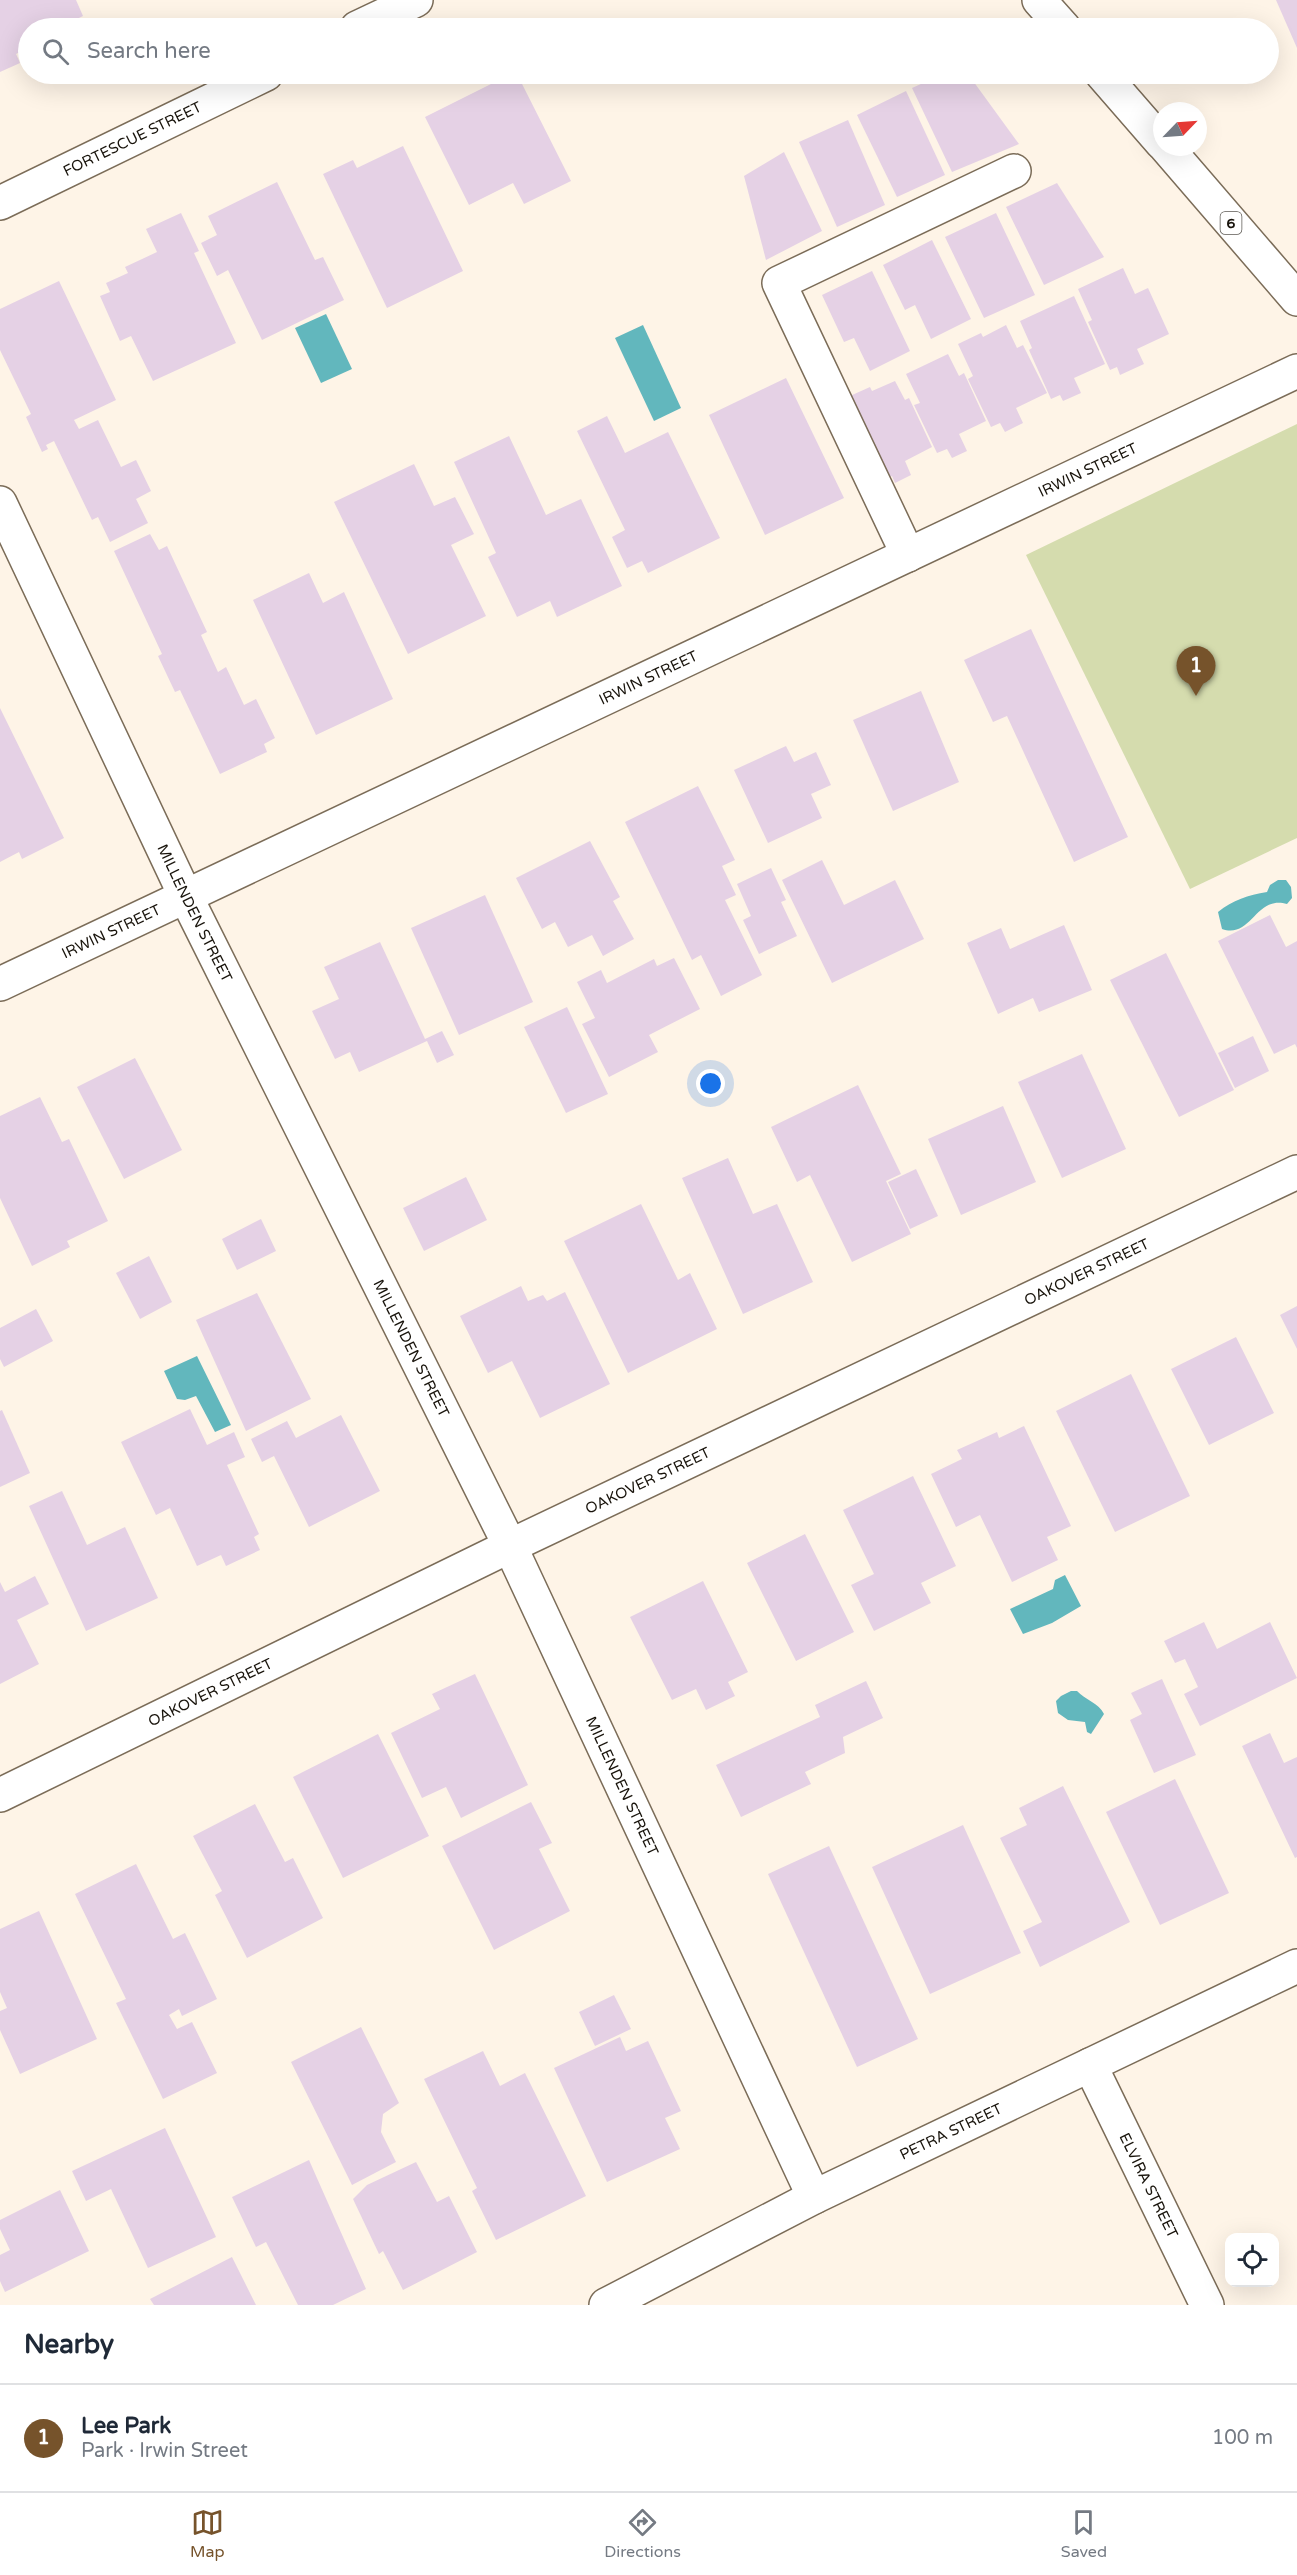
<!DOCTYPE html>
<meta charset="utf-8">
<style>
body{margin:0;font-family:"Varela Round",sans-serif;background:#f2f2f3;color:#1f2937}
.controls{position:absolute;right:18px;bottom:18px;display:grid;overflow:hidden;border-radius:12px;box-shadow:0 6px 24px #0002}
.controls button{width:54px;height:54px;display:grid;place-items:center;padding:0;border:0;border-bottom:2px solid #e0e1e3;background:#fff;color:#1f2937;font:30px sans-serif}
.compass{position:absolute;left:1153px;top:102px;width:54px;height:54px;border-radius:50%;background:#fff;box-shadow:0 6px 24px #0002;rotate:65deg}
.you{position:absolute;left:711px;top:1084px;width:21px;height:21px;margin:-15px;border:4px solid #fff;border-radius:50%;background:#1a73e8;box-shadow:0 0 0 9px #1a73e833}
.badge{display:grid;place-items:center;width:39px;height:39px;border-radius:50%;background:#76532b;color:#fff;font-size:20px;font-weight:700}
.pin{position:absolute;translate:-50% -50px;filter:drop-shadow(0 2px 3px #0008)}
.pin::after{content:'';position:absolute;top:32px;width:21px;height:18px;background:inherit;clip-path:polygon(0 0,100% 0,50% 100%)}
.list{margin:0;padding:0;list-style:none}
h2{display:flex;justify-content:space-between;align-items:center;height:78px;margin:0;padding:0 24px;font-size:26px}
h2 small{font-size:20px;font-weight:400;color:#747a83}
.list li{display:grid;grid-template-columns:39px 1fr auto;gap:18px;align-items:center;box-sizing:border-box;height:108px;padding:0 24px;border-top:2px solid #e0e1e3}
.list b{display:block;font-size:22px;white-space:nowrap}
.list p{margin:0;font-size:20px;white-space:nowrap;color:#747a83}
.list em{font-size:20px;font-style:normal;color:#747a83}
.icon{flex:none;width:33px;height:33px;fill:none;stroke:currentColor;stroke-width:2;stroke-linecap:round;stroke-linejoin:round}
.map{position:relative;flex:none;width:1297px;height:2305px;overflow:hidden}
.search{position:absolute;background:#fff;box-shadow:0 6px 24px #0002;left:18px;right:18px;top:18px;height:66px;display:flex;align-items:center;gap:15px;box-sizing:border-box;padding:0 21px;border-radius:33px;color:#747a83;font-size:22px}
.sheet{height:186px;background:#fff}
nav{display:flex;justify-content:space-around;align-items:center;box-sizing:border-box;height:84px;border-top:2px solid #e0e1e3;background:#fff;font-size:16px;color:#747a83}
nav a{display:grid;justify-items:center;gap:3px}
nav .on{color:#76532b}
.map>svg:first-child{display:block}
.green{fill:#d5dcae}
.water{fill:#62b7bd}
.building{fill:#e5d1e5}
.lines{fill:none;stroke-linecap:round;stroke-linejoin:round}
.minor-casing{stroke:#7b6c58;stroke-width:36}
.highway-casing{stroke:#7b6c58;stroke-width:36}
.minor{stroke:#fff;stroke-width:33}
.highway{stroke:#fff;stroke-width:33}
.labels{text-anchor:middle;stroke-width:6;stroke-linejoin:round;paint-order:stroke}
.shield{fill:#fff;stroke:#5d5a54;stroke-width:1.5}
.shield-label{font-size:14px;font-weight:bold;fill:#18130b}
.street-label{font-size:15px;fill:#18130b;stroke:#fff}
</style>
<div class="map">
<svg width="1297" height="2305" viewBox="0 0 1297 2305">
<rect width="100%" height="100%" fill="#fef4e7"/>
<polygon class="green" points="1297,424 1297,838 1190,889 1026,555"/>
<g class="water">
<polygon points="326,314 352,369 321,383 295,328"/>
<polygon points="643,325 681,408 654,421 615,338"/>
<path d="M1278,880h8l5,7 1,11 -5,6c-32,-9 -35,35 -65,25l-4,-17c15,-12 30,-17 49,-20l3,-7z"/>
<polygon points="197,1356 231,1425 215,1432 196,1396 185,1400 177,1399 164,1371"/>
<polygon points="1065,1575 1081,1606 1052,1623 1023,1634 1010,1609 1053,1589 1055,1580"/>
<path d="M1071,1691h6c8,9 22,12 27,23l-13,20 -4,-2 -2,-10 -17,-2 -10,-7 -2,-12 5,-5z"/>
</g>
<g class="building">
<polygon points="0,0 76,0 83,16 58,28 28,28 28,48 16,54 20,63 0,72"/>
<polygon points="1276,0 1297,0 1297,48"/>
<polygon points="511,74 517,74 571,181 524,204 513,183 469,205 425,117"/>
<polygon points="943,74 968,74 1019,144 952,172 912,88"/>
<polygon points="906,91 945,175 897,197 857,115"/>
<polygon points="848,120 885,205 837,227 799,142"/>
<polygon points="403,146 463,271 387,308 323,174 353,160 357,168"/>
<polygon points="784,152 822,231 766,260 744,176"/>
<polygon points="277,182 315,260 323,257 344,300 262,340 228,270 217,276 201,243 217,235 208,216"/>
<polygon points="1057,183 1104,257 1044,285 1006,207"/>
<polygon points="181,213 199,251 194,253 236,343 153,381 131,336 120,341 100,296 110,292 106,283 128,273 125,267 157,252 146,229"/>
<polygon points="996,213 1035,295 984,318 945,237"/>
<polygon points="932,240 971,319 931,339 915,305 905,310 883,265"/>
<polygon points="1123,268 1135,294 1148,288 1169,334 1137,349 1144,364 1120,375 1117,367 1110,370 1088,322 1092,320 1078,289"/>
<polygon points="872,271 910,351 870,371 854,338 844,342 822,295"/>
<polygon points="59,281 116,400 74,420 79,429 98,420 121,467 136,460 151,491 136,499 148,523 110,542 98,517 92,520 54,441 46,445 48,449 42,452 26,417 31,414 0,350 0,309"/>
<polygon points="1074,296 1105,364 1074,378 1081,393 1063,401 1060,395 1051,399 1029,350 1032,348 1020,321"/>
<polygon points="1006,325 1017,348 1023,345 1047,393 1016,408 1023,423 1005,432 1000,423 991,427 968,379 973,376 958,344 981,333 983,337"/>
<polygon points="948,354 959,376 964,373 986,421 959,434 967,451 952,458 947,449 937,453 914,405 920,403 906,374"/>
<polygon points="786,378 844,498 765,535 709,415"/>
<polygon points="895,381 905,400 909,398 932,447 905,461 911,475 895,483 892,476 884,480 861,432 867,429 850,396 870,387 872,391"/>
<polygon points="607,416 625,453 668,432 720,538 648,573 642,561 627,568 612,537 625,530 577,431"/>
<polygon points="509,436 546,515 581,499 622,586 557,617 550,601 517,617 488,557 496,553 454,462"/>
<polygon points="414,464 434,506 455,497 474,534 451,545 486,616 408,654 334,502"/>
<polygon points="150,534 159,550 167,546 207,632 201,635 218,672 226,667 244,705 256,699 275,738 264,744 267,752 220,774 180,690 175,692 158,656 162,654 114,551"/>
<polygon points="309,573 323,603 344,592 393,699 316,735 253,600"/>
<polygon points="1031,629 1128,837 1074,862 1007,716 993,722 964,660"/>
<polygon points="921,691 959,782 893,811 853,720"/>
<polygon points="0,708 64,838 22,859 19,852 0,862"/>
<polygon points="786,746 794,762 816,752 831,785 811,794 822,818 768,843 734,770"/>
<polygon points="698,786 735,860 722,866 736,895 725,900 762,975 721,996 701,955 692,960 625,822"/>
<polygon points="590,841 620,897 613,901 634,939 603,956 592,935 568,947 555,922 542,929 516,878"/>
<polygon points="822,860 844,905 895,880 924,939 832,983 782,880"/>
<polygon points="771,868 786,900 781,902 797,936 759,954 743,920 751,916 737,884"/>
<polygon points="485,895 533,1002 459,1035 411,928"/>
<polygon points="1270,915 1286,947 1297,941 1297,1048 1295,1044 1274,1054 1218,941"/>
<polygon points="1064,925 1092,990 1039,1012 1033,998 998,1014 967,943 1001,928 1010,949"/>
<polygon points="380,942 425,1039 442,1031 454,1055 437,1063 427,1041 359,1072 350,1052 335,1059 312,1011 339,999 324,967"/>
<polygon points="1166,953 1234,1090 1179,1117 1110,980"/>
<polygon points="674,958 700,1009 649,1035 658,1052 609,1077 582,1024 595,1018 577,982 601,970 607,983 654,959 657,966"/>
<polygon points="567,1007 608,1094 566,1113 524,1027"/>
<polygon points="1253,1036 1269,1071 1235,1088 1218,1053"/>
<polygon points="1082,1054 1126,1149 1062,1178 1018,1082"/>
<polygon points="135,1058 182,1150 124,1179 77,1087"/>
<polygon points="858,1085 901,1174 886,1181 911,1234 852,1262 810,1175 797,1182 771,1127"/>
<polygon points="40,1097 62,1142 69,1139 108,1221 67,1241 70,1247 32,1266 0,1198 0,1116"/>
<polygon points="1003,1106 1036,1182 961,1215 928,1139"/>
<polygon points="728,1158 753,1214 777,1204 813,1282 743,1314 682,1178"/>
<polygon points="916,1169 938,1216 910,1229 888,1182"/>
<polygon points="466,1177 487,1220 424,1251 403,1208"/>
<polygon points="641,1204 678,1280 690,1273 717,1329 628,1373 564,1241"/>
<polygon points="261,1219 276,1251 237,1270 222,1239"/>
<polygon points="149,1256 172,1302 140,1319 116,1273"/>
<polygon points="521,1286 528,1301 543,1295 547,1301 565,1292 610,1384 540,1418 512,1361 488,1373 460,1316"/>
<polygon points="257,1293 311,1399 246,1431 196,1320"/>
<polygon points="1297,1306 1297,1349 1280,1315"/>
<polygon points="36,1309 53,1341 4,1367 0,1359 0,1328"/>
<polygon points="1236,1337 1274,1413 1209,1445 1171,1369"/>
<polygon points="1131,1374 1190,1496 1115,1532 1056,1411"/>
<polygon points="190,1409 207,1445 234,1432 245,1457 227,1465 259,1534 254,1537 260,1550 226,1566 221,1555 197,1566 170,1508 156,1515 121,1442"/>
<polygon points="2,1410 30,1473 0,1487 0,1411"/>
<polygon points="341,1415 380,1491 309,1527 274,1456 262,1462 251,1439 287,1421 296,1438"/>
<polygon points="1024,1426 1071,1526 1047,1537 1058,1560 1012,1582 980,1515 956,1527 931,1474 962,1459 957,1450 997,1432 999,1438"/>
<polygon points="913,1476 956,1566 921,1583 931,1603 874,1631 851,1585 874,1574 843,1510"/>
<polygon points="62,1491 87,1545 125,1527 158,1598 86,1631 29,1506"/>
<polygon points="805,1534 854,1632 796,1661 747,1563"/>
<polygon points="35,1576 49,1604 17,1620 39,1664 0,1684 0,1582 5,1592"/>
<polygon points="703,1581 748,1672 728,1682 735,1696 706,1710 696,1689 672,1700 630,1617"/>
<polygon points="1204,1622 1217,1649 1270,1622 1297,1678 1200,1726 1184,1694 1198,1687 1185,1659 1175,1663 1164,1641"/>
<polygon points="475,1674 528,1785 461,1818 446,1787 422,1798 391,1733 440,1709 432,1694"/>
<polygon points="1162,1679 1196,1755 1154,1773 1130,1720 1142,1714 1131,1693"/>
<polygon points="866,1681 883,1718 843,1737 845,1753 805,1772 811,1784 741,1817 716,1765 820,1717 815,1705"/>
<polygon points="1270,1733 1284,1763 1297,1757 1297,1857 1295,1858 1242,1746"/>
<polygon points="378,1734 429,1836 343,1878 293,1777"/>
<polygon points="1175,1779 1229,1893 1160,1925 1106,1812"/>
<polygon points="1063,1786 1130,1922 1040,1967 1023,1931 1042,1922 1000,1838 1027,1825 1019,1808"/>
<polygon points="531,1802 552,1843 539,1849 570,1911 494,1950 442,1846"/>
<polygon points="255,1804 285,1862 293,1858 323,1918 247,1958 215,1895 222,1891 193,1836"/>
<polygon points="963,1825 1021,1953 930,1994 872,1867"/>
<polygon points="829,1846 918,2039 857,2067 768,1874"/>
<polygon points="136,1864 173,1939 185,1933 217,1999 182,2016 179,2009 169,2015 177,2029 192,2022 217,2073 163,2099 116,2003 126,1999 75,1894"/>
<polygon points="39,1911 97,2039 20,2074 0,2030 0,2011 7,2008 0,1992 0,1929"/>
<polygon points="614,1995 631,2029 595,2046 579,2012"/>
<polygon points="361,2027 399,2103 383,2114 381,2132 396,2162 352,2185 291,2062"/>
<polygon points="620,2037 626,2051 648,2041 681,2111 665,2118 680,2149 607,2182 554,2068"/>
<polygon points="483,2051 500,2086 525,2073 586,2196 496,2240 472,2191 477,2188 424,2079"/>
<polygon points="165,2128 216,2237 148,2268 111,2189 86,2201 72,2171"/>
<polygon points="309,2160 366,2289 333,2305 298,2305 266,2242 256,2247 232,2197"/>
<polygon points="416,2162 437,2202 449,2196 477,2252 403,2290 383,2251 379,2254 353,2199 367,2185"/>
<polygon points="60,2190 89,2251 5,2292 0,2281 0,2255 10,2250 0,2229 0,2220"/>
<polygon points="232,2257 256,2305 154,2305 150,2299"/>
</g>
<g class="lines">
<g class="minor-casing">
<g id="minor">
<polyline points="357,28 416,0"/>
<path id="s1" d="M0,203l266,-129"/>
<path id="s2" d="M0,503l185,392 325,651 304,651"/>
<polyline points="908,555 779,283 1014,171"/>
<path id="s3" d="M0,984l1297,-613"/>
<path id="s4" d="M0,1795l510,-249 787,-374"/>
<path id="s5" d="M1090,2065l117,240"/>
<path id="s6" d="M606,2305l208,-108 483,-231"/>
</g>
</g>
<g class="highway-casing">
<g id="highway">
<polyline points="1039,0 1064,28"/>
<polyline points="1102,74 1162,143"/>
<polyline points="1166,147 1297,299"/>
</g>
</g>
<use href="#minor" class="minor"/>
<use href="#highway" class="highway"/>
</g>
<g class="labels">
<rect class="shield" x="1220.5" y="212" width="21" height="22" rx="4.5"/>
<g class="shield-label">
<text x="1231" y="228">6</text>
</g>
<g class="street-label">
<text dy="5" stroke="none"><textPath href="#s1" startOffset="147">FORTESCUE STREET</textPath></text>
<text dy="5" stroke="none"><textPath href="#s3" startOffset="1203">IRWIN STREET</textPath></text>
<text dy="5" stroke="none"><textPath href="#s3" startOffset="717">IRWIN STREET</textPath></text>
<text dy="5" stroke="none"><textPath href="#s2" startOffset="454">MILLENDEN STREET</textPath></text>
<text dy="5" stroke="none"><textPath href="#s3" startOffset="123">IRWIN STREET</textPath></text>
<text dy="5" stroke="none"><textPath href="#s4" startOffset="1206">OAKOVER STREET</textPath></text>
<text dy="5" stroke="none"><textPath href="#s2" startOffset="940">MILLENDEN STREET</textPath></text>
<text dy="5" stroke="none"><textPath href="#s4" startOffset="720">OAKOVER STREET</textPath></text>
<text dy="5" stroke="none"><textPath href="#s4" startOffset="234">OAKOVER STREET</textPath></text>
<text dy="5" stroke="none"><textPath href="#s2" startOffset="1426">MILLENDEN STREET</textPath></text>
<text dy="5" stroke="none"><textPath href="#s6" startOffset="386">PETRA STREET</textPath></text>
<text dy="5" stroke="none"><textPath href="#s5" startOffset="134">ELVIRA STREET</textPath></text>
</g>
</g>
</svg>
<div class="controls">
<button><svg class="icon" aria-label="locate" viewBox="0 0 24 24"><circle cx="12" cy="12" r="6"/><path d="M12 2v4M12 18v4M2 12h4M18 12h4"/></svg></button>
</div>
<svg class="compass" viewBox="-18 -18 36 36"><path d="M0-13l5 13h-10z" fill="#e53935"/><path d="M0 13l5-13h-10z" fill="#747a83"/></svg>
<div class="you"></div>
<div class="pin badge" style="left:1196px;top:696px">1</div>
<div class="search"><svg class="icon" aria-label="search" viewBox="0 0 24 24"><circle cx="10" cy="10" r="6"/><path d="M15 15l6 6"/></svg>Search here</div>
</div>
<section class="sheet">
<h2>Nearby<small></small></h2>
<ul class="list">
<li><span class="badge">1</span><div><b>Lee Park</b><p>Park · Irwin Street</p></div><em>100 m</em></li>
</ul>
</section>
<nav>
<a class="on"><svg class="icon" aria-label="map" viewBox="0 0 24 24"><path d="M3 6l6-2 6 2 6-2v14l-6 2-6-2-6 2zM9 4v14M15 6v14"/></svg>Map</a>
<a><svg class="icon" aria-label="directions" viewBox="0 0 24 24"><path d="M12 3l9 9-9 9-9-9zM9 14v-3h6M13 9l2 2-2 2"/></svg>Directions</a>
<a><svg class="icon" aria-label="saved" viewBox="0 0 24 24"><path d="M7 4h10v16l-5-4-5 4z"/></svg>Saved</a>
</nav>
